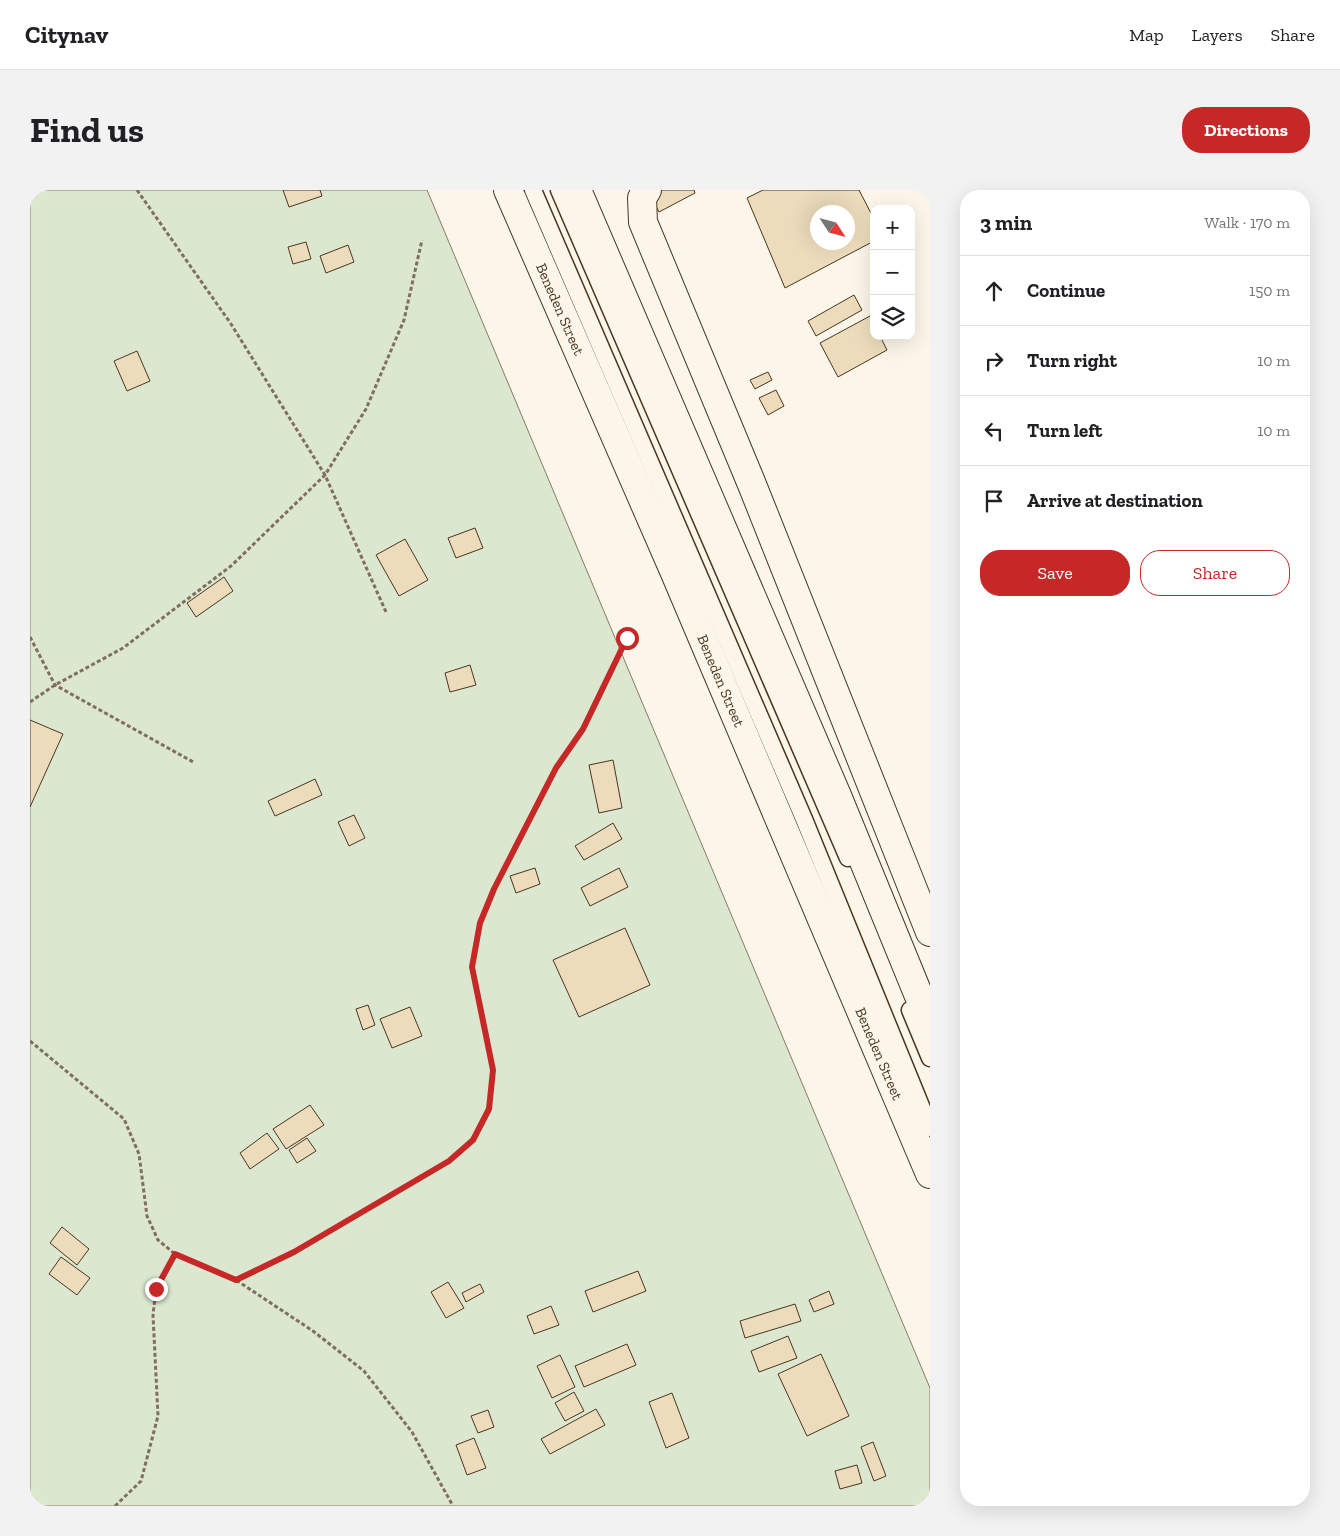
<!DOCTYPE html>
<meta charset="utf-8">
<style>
body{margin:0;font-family:"Zilla Slab",serif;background:#f2f2f2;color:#202124}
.controls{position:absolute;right:15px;top:15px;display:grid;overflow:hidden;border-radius:10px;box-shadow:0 5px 20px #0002}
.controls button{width:45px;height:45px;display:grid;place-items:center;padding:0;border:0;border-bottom:1px solid #e0e0e0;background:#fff;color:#202124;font:25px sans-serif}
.compass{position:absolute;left:780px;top:15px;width:45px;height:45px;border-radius:50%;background:#fff;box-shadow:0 5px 20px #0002;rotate:126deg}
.stop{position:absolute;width:15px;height:15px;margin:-11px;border:4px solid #c62828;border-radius:50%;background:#fff}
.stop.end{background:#c62828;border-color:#fff;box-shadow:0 1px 5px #0008}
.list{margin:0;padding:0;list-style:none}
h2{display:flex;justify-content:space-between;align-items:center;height:65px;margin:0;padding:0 20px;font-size:21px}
h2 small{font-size:16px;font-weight:400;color:#757577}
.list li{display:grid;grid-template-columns:32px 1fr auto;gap:15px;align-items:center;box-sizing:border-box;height:70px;padding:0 20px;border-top:1px solid #e0e0e0}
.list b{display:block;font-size:19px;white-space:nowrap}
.list em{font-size:16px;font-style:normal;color:#757577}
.actions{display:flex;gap:10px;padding:15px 20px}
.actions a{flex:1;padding:11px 0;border:1px solid #c62828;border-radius:20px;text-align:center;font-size:18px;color:#c62828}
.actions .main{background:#c62828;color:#fff}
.icon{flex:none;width:28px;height:28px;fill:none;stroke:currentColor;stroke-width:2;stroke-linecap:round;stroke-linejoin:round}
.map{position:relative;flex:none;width:900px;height:1316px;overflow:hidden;border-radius:20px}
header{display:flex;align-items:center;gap:30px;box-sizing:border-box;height:70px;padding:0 25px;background:#fff;border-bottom:1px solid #e0e0e0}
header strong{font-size:24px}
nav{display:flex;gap:28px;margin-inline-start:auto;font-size:18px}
.intro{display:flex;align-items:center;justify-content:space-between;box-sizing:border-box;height:120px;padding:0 30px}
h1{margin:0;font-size:35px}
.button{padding:12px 22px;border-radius:20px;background:#c62828;color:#fff;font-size:18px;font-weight:700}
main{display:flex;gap:30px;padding:0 30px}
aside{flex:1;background:#fff;border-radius:20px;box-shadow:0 5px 20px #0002}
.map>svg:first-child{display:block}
.green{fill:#dce7d0;stroke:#887966}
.building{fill:#ecdcbc;stroke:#4a3520;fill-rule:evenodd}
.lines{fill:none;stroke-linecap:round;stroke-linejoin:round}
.service-casing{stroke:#4a3520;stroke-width:19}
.minor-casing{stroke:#4a3520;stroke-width:30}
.secondary-casing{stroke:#4a3520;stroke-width:30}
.path{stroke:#7f6f5c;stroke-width:3;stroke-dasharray:4 2.5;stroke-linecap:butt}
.service{stroke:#fbf6e9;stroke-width:16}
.minor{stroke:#fbf6e9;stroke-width:28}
.secondary{stroke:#fbf6e9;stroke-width:28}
.route{stroke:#c62828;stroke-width:6}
.labels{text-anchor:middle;stroke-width:4;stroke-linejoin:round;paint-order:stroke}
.street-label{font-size:15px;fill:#4a3520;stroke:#fbf6e9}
</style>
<header>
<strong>Citynav</strong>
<nav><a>Map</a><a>Layers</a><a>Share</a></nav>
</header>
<div class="intro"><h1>Find us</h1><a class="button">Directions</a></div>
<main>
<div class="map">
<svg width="900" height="1316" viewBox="0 0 900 1316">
<rect width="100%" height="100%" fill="#fbf6e9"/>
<polygon class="green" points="0,0 397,0 900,1198 900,1316 0,1316"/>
<g class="building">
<polygon points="253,0 290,0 292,6 259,17"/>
<polygon points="630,0 664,0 665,3 629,22 620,5"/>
<path d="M733,0h96l15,29v22l-89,47 -38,-90zM788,22h30v30h-30z"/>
<polygon points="276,52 281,69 263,74 258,57"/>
<polygon points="318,55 324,72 296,83 290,66"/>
<polygon points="824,105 832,120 786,146 778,131"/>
<polygon points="840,126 844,134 844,146 850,146 857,160 808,187 790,153"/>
<polygon points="107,161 120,191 97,201 84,171"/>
<polygon points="738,182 742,190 725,199 720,190"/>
<polygon points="746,200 754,216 738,225 729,208"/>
<polygon points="445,338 453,358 426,368 418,348"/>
<polygon points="375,349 398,390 369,406 346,365"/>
<polygon points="194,387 203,401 166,427 157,413"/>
<polygon points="440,475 446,495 420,502 415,483"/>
<polygon points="0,530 33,544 0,617"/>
<polygon points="583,570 592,618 569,623 559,575"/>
<polygon points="285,589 292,605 245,626 238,611"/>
<polygon points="324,625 335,648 319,656 308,632"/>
<polygon points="583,633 592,649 554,670 545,656"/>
<polygon points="505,678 510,694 486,703 480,686"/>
<polygon points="589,678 598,697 560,716 551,698"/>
<polygon points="595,738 620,795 549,827 523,770"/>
<polygon points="338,815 345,835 333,840 326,819"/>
<polygon points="380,817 392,846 362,858 350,829"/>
<polygon points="280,915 294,935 256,959 243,939"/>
<polygon points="237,943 249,959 220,979 210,963"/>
<polygon points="277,948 286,961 267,973 259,960"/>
<polygon points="32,1037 59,1059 47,1075 20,1053"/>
<polygon points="31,1067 60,1088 47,1105 19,1084"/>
<polygon points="608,1081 616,1101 563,1122 555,1101"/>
<polygon points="418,1092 434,1118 416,1128 401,1102"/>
<polygon points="450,1094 454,1102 436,1112 432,1103"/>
<polygon points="799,1101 804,1114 784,1122 779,1110"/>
<polygon points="765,1114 771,1131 715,1148 710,1131"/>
<polygon points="521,1116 529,1135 504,1144 497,1126"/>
<polygon points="758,1146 767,1168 729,1182 721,1161"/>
<polygon points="597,1154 606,1175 554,1197 545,1176"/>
<polygon points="791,1164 819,1226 777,1246 748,1184"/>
<polygon points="530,1165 545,1197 522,1208 507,1176"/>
<polygon points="544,1202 554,1221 535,1231 525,1213"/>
<polygon points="642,1203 659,1248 636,1258 619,1212"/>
<polygon points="566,1219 575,1235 520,1264 511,1249"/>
<polygon points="458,1220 464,1237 448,1243 441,1226"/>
<polygon points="444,1248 456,1278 437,1285 426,1255"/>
<polygon points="843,1252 856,1286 844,1291 831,1257"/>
<polygon points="827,1275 832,1293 810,1299 805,1281"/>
</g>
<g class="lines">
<g class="service-casing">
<g id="service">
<polyline points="503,0 774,629 900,938"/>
<polyline points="529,0 818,668"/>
<polyline points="880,820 900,868"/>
</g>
</g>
<g class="minor-casing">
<polyline id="minor" points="617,0 612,8 613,32 723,297 900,742"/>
</g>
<g class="secondary-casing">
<g id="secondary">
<path id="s1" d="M478,0l167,383 255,601"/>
<polyline points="547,0 808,608 900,833"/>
</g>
</g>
<g class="path">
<polyline points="107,0 201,134 295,285 356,422"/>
<polyline points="0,447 25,495 165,573"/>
<polyline points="0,512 25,495 93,458 201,376 295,285 336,219 374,130 392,50"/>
<polyline points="0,851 94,929 109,964 117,1026 128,1050 145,1064 206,1090 283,1141 334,1181 382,1242 423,1316"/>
<polyline points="206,1090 264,1062 419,971 443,950 459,919 463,880 442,777 450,733 464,699 527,578 553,539 597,448"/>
<polyline points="85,1316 111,1291 128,1226 123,1125 126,1099 145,1064"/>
<polyline points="891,1316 900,1313"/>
</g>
<use href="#service" class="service"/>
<use href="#minor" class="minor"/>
<use href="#secondary" class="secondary"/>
</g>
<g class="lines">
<polyline class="route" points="126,1099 145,1064 206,1090 264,1062 419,971 443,950 459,919 463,880 442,777 450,733 464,699 526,578 553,539 597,448"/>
</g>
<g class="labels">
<g class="street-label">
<text dy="5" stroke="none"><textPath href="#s1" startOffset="130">Beneden Street</textPath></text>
<text dy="5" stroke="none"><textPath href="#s1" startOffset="535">Beneden Street</textPath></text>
<text dy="5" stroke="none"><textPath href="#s1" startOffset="940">Beneden Street</textPath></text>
</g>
</g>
</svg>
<div class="controls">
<button>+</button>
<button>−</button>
<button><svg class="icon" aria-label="layers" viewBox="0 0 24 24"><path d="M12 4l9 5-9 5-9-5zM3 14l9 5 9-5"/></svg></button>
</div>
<svg class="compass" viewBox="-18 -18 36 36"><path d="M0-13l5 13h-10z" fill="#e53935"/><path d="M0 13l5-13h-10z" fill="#757577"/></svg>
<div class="stop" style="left:597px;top:448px"></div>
<div class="stop end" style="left:126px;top:1099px"></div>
</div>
<aside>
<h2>3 min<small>Walk · 170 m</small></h2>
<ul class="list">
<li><svg class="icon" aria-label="ahead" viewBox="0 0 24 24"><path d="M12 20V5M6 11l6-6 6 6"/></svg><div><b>Continue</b></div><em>150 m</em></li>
<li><svg class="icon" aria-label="right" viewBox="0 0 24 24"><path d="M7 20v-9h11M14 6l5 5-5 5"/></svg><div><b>Turn right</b></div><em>10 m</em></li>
<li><svg class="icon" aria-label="left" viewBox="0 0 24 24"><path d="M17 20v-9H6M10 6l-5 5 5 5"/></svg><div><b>Turn left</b></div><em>10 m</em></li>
<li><svg class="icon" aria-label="arrive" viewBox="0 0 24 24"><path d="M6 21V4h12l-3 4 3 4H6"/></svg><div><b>Arrive at destination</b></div></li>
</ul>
<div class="actions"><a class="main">Save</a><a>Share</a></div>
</aside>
</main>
